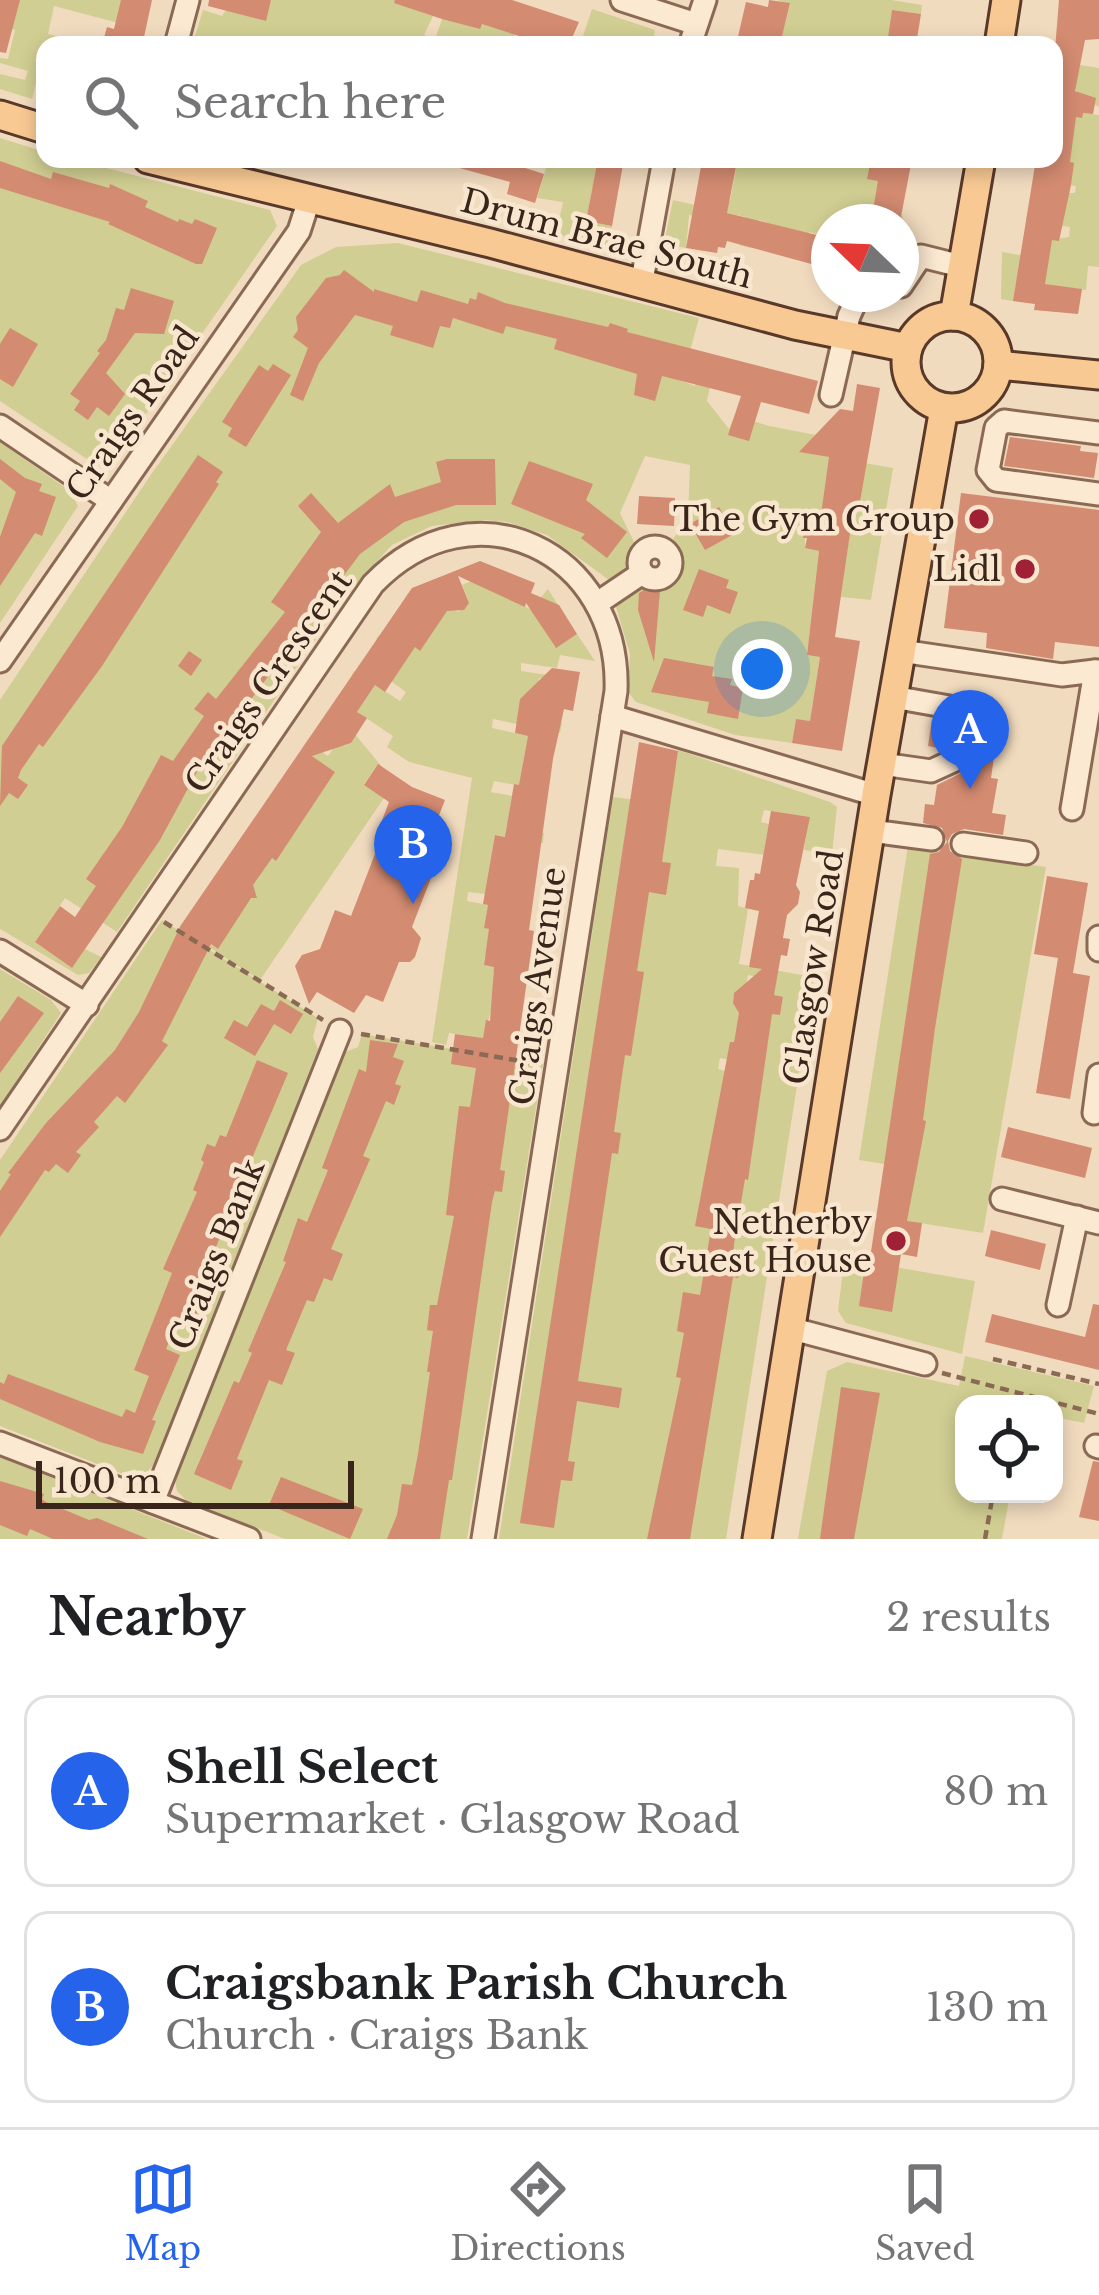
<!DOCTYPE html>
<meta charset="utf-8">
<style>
body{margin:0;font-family:"Libre Baskerville",serif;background:#f2f2f2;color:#202124}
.controls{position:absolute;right:36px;bottom:36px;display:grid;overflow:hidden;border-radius:24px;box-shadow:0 6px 18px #0003}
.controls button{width:108px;height:108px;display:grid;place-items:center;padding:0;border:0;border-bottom:3px solid #e0e0e0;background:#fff;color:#202124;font:60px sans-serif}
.compass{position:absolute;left:811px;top:204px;width:108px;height:108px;border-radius:50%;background:#fff;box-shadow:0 6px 18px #0003;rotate:293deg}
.scale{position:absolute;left:36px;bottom:30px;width:318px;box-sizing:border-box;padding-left:12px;border:6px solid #3a251b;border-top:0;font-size:33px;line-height:42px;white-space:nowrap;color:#3a251b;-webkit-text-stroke:9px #f8e6cf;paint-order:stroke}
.you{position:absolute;left:762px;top:669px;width:42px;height:42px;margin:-30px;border:9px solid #fff;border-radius:50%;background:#1a73e8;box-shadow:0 0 0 18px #1a73e833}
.badge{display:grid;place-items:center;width:78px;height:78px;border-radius:50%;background:#2563eb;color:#fff;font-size:39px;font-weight:700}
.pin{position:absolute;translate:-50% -99px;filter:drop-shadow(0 3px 6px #0008)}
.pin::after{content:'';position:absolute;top:63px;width:42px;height:36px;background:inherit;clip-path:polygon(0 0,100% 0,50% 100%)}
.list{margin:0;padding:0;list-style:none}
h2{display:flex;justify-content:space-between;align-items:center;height:156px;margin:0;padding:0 48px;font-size:51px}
h2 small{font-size:39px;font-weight:400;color:#757577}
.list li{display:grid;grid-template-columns:78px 1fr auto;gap:36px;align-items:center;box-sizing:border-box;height:192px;margin:0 24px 24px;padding:0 24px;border:3px solid #e0e0e0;border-radius:24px}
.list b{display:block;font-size:45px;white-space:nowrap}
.list p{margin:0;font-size:39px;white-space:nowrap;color:#757577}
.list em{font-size:39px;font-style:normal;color:#757577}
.icon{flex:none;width:66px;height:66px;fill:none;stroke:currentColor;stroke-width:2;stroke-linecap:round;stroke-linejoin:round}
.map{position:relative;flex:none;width:1099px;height:1539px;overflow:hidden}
.search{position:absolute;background:#fff;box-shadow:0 6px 18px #0003;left:36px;right:36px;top:36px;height:132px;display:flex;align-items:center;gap:30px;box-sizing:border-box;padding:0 42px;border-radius:24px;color:#757577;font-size:45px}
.sheet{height:588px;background:#fff}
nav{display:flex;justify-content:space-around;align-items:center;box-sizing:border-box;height:168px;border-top:3px solid #e0e0e0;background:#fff;font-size:33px;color:#757577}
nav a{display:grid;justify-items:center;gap:6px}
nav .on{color:#2563eb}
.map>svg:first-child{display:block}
.green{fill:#d0ce92;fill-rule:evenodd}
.building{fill:#d38b71}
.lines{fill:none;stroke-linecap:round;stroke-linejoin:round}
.minor-casing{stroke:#8b6a55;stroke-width:27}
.major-casing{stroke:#59392a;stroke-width:33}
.path{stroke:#8b6a55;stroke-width:4.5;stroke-dasharray:9 6;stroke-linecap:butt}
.minor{stroke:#fce9d2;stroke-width:21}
.major{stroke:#f8c993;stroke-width:27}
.poi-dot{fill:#a02035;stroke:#f8e6cf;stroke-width:4.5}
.labels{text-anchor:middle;stroke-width:9;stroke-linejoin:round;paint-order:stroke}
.street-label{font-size:33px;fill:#3a251b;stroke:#f8e6cf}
.poi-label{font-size:33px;fill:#3a251b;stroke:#f8e6cf;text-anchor:end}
</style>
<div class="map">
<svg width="1099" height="1539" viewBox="0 0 1099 1539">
<rect width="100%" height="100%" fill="#f1dbbf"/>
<g class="green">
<polygon points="20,0 121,0 145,30 54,6 48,34 92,45 59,39 57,45 45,45 45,81 37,79 32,99 0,89 0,74 25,80 28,71 0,63 0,58 8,59 15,30 0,25"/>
<polygon points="271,0 419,0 416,10 433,16 424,35 435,39 449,0 470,26 479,29 490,0 515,35 511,45 216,45 216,42 195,36 203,10 222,16 226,10 265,21"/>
<polygon points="777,0 891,0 922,5 921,14 892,10 890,41 880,40 879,45 780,45 790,4"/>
<polygon points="592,9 655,30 652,45 580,45"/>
<path d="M1054,61l45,7v39c-17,-9 -30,-23 -45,-38z"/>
<polygon points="1083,113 1099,115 1099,267 1088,266 1086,290 1017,280 1013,301 1001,299 1002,252 1020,255 1051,240 1069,237 1070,227 1026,221 1027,212 1055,216 1069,193 1075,193 1076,186 1033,180 1065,162 1071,116"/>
<polygon points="0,138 45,152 45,159 71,159 270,210 277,226 116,457 107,464 90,461 0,401"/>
<polygon points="543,159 598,161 586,221 612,226 607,247 556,234 563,202 537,198 548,162"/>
<polygon points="734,159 884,159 873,210 903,216 902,220 845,211 843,222 829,222 829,232 824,236 809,232 807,235 759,220 751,248 739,245 746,217 723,212 721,221 689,215 686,248 664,244 673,200 712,209 715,199 730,201 738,160"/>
<polygon points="398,243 699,318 682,381 695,386 698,379 711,382 707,401 729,429 735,415 769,426 816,435 801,452 893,468 871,600 841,597 850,530 805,524 805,548 819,551 807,655 820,657 810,721 796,720 792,743 735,735 636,702 628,692 630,654 614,600 640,585 659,588 674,575 677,559 668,546 688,518 690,465 645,456 620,513 636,546 628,571 609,580 547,535 507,522 484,520 432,526 392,545 344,597 117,932 65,898 35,942 72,968 85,949 101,957 89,973 78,975 0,929 0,700 150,476 301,265 336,247"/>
<polygon points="0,442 70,491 78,506 0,623"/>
<polygon points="469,582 481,583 483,587 530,609 537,596 541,597 548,589 558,605 537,619 555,647 577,634 595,661 560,655 557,668 521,663 521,671 554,676 553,680 539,678 533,718 562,723 560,733 493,719 492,728 528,736 522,770 551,774 548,791 494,781 491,792 512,796 510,807 516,829 544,833 543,843 495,835 491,859 513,864 485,894 468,892 467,901 488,905 484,928 502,931 485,955 484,965 505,969 493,972 493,1004 483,1038 449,1033 446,1045 432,1042 472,778 409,762 387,747 393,736 357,712 373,688 352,675 354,671 400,701 406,692 385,677 402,667 396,663 400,656 376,639 379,635 402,650 436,627 402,603 408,593 427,614 448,607 458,612 469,603 462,585"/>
<polygon points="354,733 383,768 377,765 364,784 384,798 260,980 179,928 182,924 218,949 247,899 256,895 247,883 266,854 276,861 290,832 294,834 335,772 302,749 307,741 328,756 338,742 344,746 351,743"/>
<path d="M678,750l152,52 7,5 -5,47 -28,-4 5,-33 -45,-7 -3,12 8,2 -4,21 18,4 -2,8 -63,-8 -2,17 23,2 -1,38 10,3 -9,55 75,13 -88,562h-227l114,-742 57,7 1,-9 -6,-2 4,-28h7zM748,975l28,5 -2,15 9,3 -3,16h-9l-7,16 -16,-3 1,-9 -8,-2 1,-7 -9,-7 1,-9 11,-2zM736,1031l32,5 -6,34 -13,-2 -2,11 -18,-3v-4l-11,-3 2,-11 11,2 -1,-17 4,-1zM729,1082l31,5 -6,34 -20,-3 -4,17 -16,-3 1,-10h7l2,-14 -4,-2z"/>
<polygon points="908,846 1046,867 983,1233 907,1221 916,1169 859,1160"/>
<polygon points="162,920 318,1018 313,1037 318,1049 154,1464 145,1475 133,1478 0,1426 0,1160"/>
<polygon points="0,969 51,1000 61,1013 0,1106"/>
<polygon points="362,1034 543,1064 467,1539 285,1539 186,1500 177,1491 175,1479 343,1053 358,1047"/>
<polygon points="866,1262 975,1281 962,1354 846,1323 838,1311 843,1271 863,1275"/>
<polygon points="965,1356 1094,1386 1084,1423 1054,1417 1054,1404 964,1404 964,1494 1010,1494 1002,1539 798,1539 827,1371 847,1362 959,1386"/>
<polygon points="0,1457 207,1539 0,1539"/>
</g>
<g class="building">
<polygon points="0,0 20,0 6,53 0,52"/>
<polygon points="121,0 152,0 144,37 153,40 153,45 102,45 107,27 114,29"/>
<polygon points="209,0 271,0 266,21 208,6"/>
<polygon points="395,0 512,0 579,22 569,45 547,45 482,24 480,29 442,19 394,3"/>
<polygon points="769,0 790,3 780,45 736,45 746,2 768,7"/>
<polygon points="1059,0 1099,0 1099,39 1085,40 1075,91 1096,98 1093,114 1083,113 1082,118 1076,117 1070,162 1074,163 1071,185 1059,241 1052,240 1045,284 1082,289 1078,314 1034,310 1035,304 1013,301 1036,159 1054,159 1054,62"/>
<polygon points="892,10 921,14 916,45 887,45"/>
<polygon points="445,159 497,159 544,174 535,203 507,194 510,182 445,164"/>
<polygon points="598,159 624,159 612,226 586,221"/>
<polygon points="871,159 912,159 900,222 871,222 878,181 867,179"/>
<polygon points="0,161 51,179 53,172 109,188 110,184 148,201 145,207 178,222 179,219 192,224 195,219 217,228 202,264 196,264 108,224 110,222 0,188"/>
<polygon points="702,161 736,167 727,213 829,238 826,268 727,241 725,248 718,247 717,253 686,248"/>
<polygon points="344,270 374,292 374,289 417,302 421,290 468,304 470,298 476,300 478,292 505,303 608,327 610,323 628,329 627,332 818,381 809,414 761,402 749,441 728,435 741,396 662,376 655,401 634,395 637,374 554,349 557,339 506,326 503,334 453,318 450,328 440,326 433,348 390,335 393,326 355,315 319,363 303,401 290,395 308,348 293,337 298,330 296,317 326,278 340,275"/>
<polygon points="131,288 174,301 164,334 135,333 106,373 125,394 109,416 97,407 88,420 74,410 80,401 70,394 100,353 97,351 106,340 116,308 124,310"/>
<polygon points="10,328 38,344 13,387 0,379 0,344"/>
<polygon points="273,364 291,375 246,447 228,436 232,428 222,422 259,365 268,371"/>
<polygon points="857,384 880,388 859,507 854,506 835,637 860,641 842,751 792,743 796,719 810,721 820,657 807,655 819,551 805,548 807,538 803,538 808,510 821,515 829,457 799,452 840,409 853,411"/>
<polygon points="1010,437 1081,446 1080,451 1098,453 1094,478 1004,466"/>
<polygon points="198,455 223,472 216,482 219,484 102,666 43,747 39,744 21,770 18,778 28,785 18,799 9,793 0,806 2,746"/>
<polygon points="0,459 25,478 42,484 39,491 56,497 42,536 35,533 0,586 0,537 16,492 0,479"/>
<polygon points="447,459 495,459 496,505 456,505 404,522 360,554 198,770 160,840 72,968 35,942 60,906 75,917 96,886 86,879 122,827 161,755 173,761 204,716 194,709 208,692 216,699 285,612 271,602 321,532 298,506 311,493 338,523 390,484 395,497 441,482 436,462"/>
<polygon points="529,461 593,484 586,500 627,532 607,558 581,538 585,534 511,504"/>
<polygon points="961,493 1099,510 1099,647 1055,642 1053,659 986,648 987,633 944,628"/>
<polygon points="639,496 675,498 674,526 637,524"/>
<polygon points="719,507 734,534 705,550 690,524"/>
<polygon points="480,561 535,583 531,593 559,605 577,634 556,648 526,603 525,607 458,576 469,603 464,610 447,611 420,651 415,647 385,692 375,685 357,712 367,718 351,743 312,756 335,772 276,861 272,858 253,885 257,898 251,898 218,949 211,944 162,1041 168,1045 125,1103 117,1096 94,1122 99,1127 76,1152 81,1155 68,1173 56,1164 49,1172 45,1170 0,1237 0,1191 11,1174 8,1173 46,1123 115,1050 139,1012 181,925 412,588"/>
<polygon points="699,569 729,580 726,588 738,592 730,614 707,605 703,617 683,610"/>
<polygon points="644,590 660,591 654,662 638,610 639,593"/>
<polygon points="189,651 202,660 191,676 178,666"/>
<polygon points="664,658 714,667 712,676 732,679 730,685 743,688 738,719 707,713 709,702 651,692"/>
<polygon points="552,668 580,672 573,711 564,709 553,759 529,930 534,931 500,1170 505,1171 502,1192 495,1191 492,1202 452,1480 449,1480 440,1539 387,1539 397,1515 402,1484 412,1485 418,1454 430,1372 427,1372 433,1331 427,1330 430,1305 437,1305 454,1216 446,1215 459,1106 470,1107 476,1068 451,1064 455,1034 483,1038 486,1020 490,1021 494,967 484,965 489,929 484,928 488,905 483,904 495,835 505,837 514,784 519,785 528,736 515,733 520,699"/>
<polygon points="932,720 957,726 954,744 943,749 928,746"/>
<polygon points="987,728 998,730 991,778 998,779 992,813 1006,815 1003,835 964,829 952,834 948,841 950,851 962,859 935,1028 923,1120 926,1121 907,1221 922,1223 917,1257 901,1254 892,1312 859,1306 864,1272 868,1272 930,854 939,852 947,842 942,828 923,823 925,804 934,805 937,785 979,764"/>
<polygon points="639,742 678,751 662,862 671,863 666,895 649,892 637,971 644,972 631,1056 625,1055 614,1132 621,1133 618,1154 612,1153 578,1381 622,1388 619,1408 577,1401 568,1461 575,1462 572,1481 561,1480 554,1528 520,1523"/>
<polygon points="378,764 412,787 445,800 422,859 436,865 412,927 421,938 415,957 410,962 399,962 383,1002 366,995 354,1013 317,992 309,1004 295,966 302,955 320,949 335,910 351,916 380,841 375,839 389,802 364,785"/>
<polygon points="771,811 810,817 796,885 800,892 798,904 787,915 783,938 790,939 787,956 781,955 774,995 783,997 780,1015 772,1014 748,1180 745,1179 734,1244 733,1261 741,1262 738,1278 733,1277 690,1539 647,1539 681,1378 676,1377 684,1333 677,1331 683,1292 700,1295 711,1229 695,1226 730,1042 734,1042 739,1013 733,1003 734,993 762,969 749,967 759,911 745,908 750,880 754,880 755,873 760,874"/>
<polygon points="1047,876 1088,883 1073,973 1090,976 1070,1099 1036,1093 1058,958 1034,954"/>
<polygon points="18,996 44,1013 0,1073 0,1022"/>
<polygon points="280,1000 303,1014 291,1034 274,1024 255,1056 224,1038 234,1020 247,1027 261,1004 274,1011"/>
<polygon points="370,1040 398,1044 393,1057 404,1061 395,1084 401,1086 394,1105 386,1101 363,1156 370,1159 331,1249 343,1254 332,1281 324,1278 314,1302 307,1300 286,1350 295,1353 282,1385 269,1380 237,1459 243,1461 231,1490 194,1474 234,1381 239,1383 252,1353 248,1351 286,1262 283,1261 298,1218 307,1222 328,1170 322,1168 359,1069 366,1072"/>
<polygon points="257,1060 288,1073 242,1182 249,1185 239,1209 232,1207 212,1257 216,1259 193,1325 178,1319 166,1349 180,1355 152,1420 156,1421 143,1454 100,1442 0,1399 0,1382 4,1384 8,1374 122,1417 126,1409 135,1413 149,1376 134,1370 172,1273 163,1269 197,1192 193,1190 204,1162 201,1160 207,1144 215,1147 220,1135 226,1137"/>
<polygon points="1008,1127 1092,1148 1085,1178 1001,1157"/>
<polygon points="991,1230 1046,1244 1040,1270 985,1256"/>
<polygon points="1093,1304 1099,1305 1099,1370 985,1342 992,1314 1085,1337"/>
<polygon points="841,1387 880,1393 854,1539 820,1539"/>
<polygon points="1093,1461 1099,1462 1099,1521 1079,1517"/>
<polygon points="281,1477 363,1509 350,1539 269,1505"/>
<polygon points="0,1481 44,1494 42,1499 46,1502 89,1520 97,1518 148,1539 53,1539 30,1529 27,1536 0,1525"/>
</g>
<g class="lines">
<g class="minor-casing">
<g id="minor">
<polyline points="622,0 696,24"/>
<polyline points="176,45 188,0"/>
<polyline points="690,45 705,0"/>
<polyline points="641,286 664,159"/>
<polyline points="901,286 921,256 961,266"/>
<polyline points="831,395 849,316 859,294"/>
<polyline points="0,426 111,501"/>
<polyline points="1099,433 1004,421 996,428 988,470 996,480 1099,494"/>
<circle cx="655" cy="563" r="16"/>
<polyline points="599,602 642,573"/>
<polyline points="901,651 1062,675 1095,671"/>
<polyline points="0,661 299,231 309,200"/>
<polyline points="612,716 876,795"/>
<polyline points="882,764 931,771 968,754 973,718 955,708 893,697"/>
<polyline points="1072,809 1095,671 1099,671"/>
<polyline points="871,831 932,839"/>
<polyline points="963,844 1026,853"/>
<polyline points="1099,937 1099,950"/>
<polyline points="0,951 87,1005"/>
<polyline points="1094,1113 1099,1075"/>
<path d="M0,1129l373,-545c100,-104 248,-33 243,107l-133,848"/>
<polyline points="1002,1199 1099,1223"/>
<polyline points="1058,1305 1077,1217"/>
<polyline points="793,1329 925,1364"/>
<polyline points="0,1443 249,1539"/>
<polyline points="1096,1446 1099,1447"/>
<polyline points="153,1502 340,1031"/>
</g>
</g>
<g class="major-casing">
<g id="major">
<polyline points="999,45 1006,0"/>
<polyline points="0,115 45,129"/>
<polyline points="148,159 490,243 795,325 908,348"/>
<circle cx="952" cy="362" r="46"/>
<polyline points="954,316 981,159"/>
<polyline points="998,365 1099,375"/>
<polyline points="757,1539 876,795 944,408"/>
</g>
</g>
<g class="path">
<polyline points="164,922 323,1020"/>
<polyline points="361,1034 539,1064"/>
<polyline points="993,1359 1099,1384"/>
<polyline points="942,1373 1099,1414"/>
<polyline points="985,1539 993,1494"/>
</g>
<use href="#minor" class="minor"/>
<use href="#major" class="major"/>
</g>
<g class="poi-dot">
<circle cx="979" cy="519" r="12"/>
<circle cx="1025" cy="569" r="12"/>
<circle cx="896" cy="1241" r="12"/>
</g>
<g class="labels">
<g class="street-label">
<text transform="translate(607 238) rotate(15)" y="12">Drum Brae South</text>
<text transform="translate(132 413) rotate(-55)" y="12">Craigs Road</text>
<text transform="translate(268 681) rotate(-55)" y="12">Craigs Crescent</text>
<text transform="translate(813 967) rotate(-81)" y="12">Glasgow Road</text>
<text transform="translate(537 986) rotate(-82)" y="12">Craigs Avenue</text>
<text transform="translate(216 1254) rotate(-68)" y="12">Craigs Bank</text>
</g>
<g class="poi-label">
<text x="955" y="531">The Gym Group</text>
<text x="1001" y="581">Lidl</text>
<text x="872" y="1234">Netherby<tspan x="872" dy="38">Guest House</tspan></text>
</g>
</g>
</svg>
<div class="controls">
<button><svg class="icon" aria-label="locate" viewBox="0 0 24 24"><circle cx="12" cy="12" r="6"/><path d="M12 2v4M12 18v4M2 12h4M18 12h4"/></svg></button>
</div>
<svg class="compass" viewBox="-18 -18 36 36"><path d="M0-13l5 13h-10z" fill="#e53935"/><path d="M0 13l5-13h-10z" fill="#757577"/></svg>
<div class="scale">100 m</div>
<div class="you"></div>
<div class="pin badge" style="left:970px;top:789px">A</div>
<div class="pin badge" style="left:413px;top:904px">B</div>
<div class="search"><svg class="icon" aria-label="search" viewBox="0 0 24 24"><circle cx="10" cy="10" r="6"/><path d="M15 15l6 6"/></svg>Search here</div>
</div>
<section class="sheet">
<h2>Nearby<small>2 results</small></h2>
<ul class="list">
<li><span class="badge">A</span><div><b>Shell Select</b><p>Supermarket · Glasgow Road</p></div><em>80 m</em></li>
<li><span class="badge">B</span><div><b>Craigsbank Parish Church</b><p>Church · Craigs Bank</p></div><em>130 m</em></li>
</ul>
</section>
<nav>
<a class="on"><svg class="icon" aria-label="map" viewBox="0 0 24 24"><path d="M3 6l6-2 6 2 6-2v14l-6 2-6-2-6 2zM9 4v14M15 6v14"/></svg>Map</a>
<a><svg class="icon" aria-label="directions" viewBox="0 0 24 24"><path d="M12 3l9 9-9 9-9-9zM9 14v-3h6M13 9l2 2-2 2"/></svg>Directions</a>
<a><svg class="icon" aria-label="saved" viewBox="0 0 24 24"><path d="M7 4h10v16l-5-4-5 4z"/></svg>Saved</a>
</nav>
